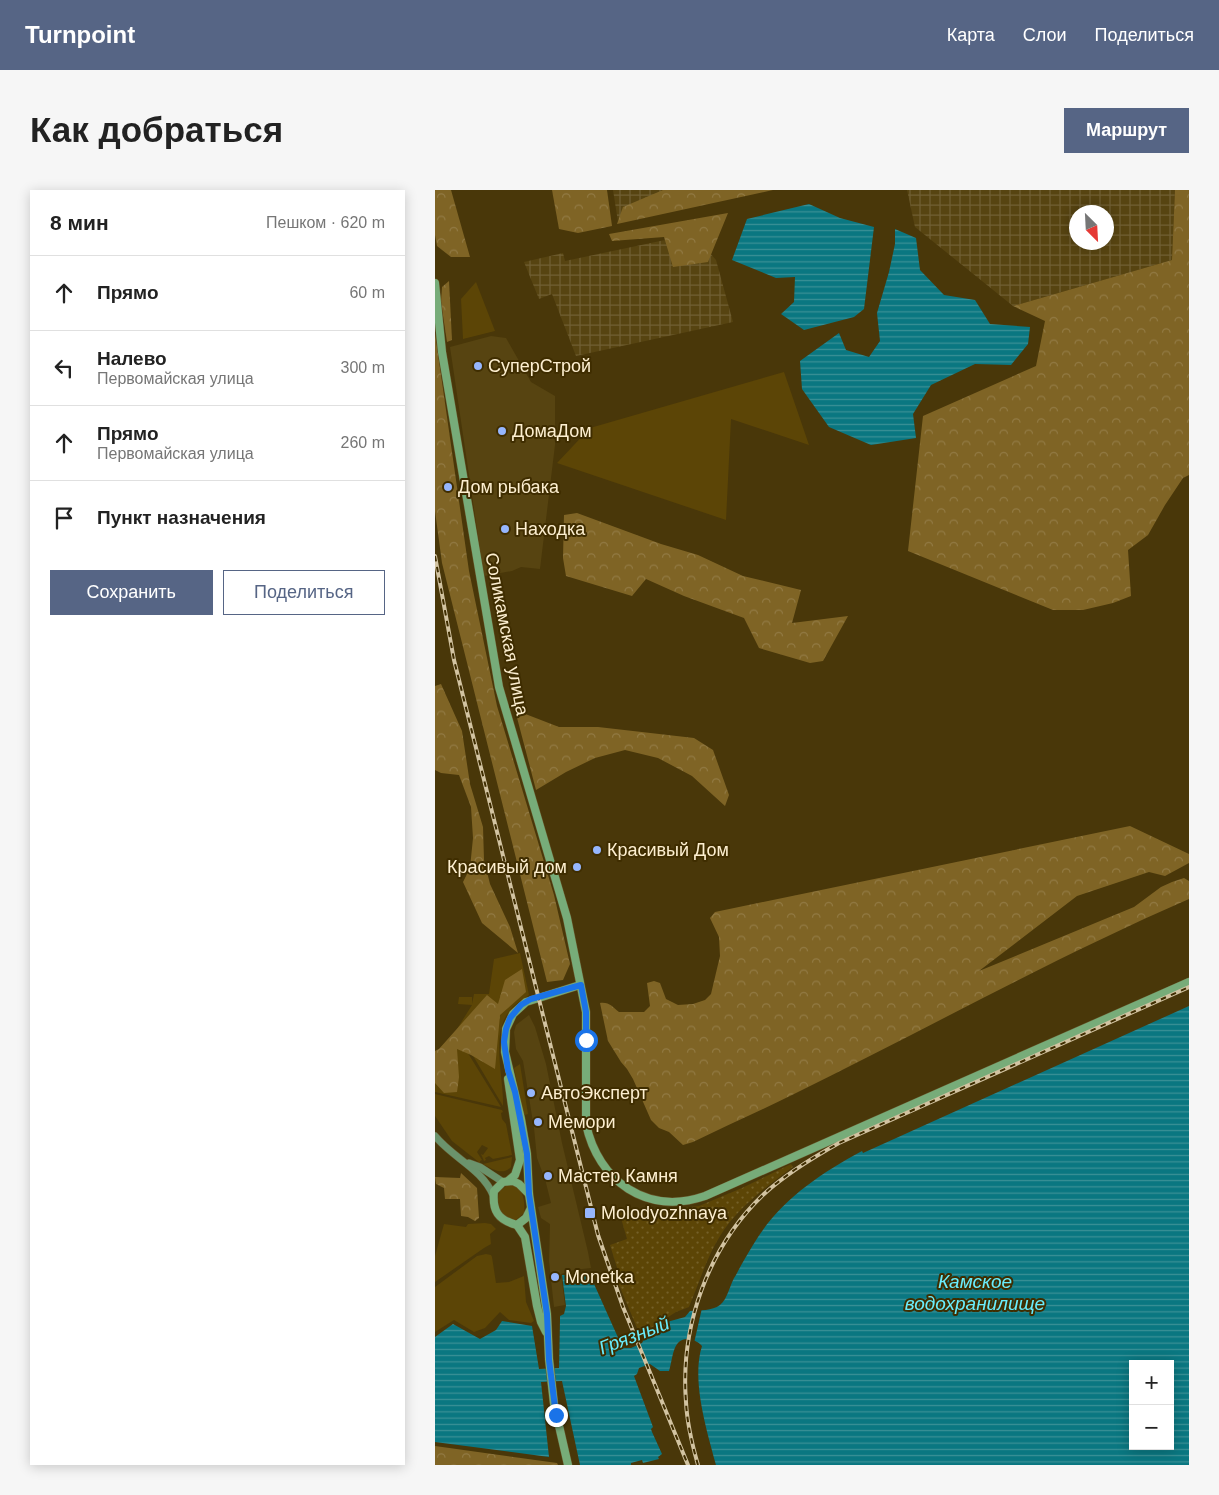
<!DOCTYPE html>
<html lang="ru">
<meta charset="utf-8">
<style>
body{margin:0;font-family:Helvetica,sans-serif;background:#f6f6f6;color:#222}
.controls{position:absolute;right:15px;bottom:15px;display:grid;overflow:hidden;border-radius:0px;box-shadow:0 2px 12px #0003}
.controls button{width:45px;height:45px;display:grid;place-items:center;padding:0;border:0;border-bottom:1px solid #e0e0e0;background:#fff;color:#222;font:25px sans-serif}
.compass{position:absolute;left:634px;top:15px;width:45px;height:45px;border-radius:50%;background:#fff;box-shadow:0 2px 12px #0003;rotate:156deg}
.stop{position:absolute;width:15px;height:15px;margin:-11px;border:4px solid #1a73e8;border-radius:50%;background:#fff}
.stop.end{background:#1a73e8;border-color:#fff;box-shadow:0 1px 5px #0008}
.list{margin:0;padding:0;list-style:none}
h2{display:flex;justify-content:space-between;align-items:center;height:65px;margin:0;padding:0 20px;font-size:21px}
h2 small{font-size:16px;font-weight:400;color:#767676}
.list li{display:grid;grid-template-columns:32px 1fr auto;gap:15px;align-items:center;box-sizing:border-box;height:75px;padding:0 20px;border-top:1px solid #e0e0e0}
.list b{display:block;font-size:19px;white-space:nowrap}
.list p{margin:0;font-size:16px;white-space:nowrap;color:#767676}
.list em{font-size:16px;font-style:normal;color:#767676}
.actions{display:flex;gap:10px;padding:15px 20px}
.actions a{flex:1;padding:11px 0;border:1px solid #566585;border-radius:0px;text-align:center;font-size:18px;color:#566585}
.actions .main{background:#566585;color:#fff}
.icon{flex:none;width:28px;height:28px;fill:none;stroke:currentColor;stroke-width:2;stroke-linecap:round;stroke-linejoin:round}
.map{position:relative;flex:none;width:754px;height:1275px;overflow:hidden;border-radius:0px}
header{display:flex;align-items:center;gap:30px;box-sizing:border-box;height:70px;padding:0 25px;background:#566585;color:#fff}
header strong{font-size:24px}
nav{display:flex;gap:28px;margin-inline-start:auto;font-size:18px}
.intro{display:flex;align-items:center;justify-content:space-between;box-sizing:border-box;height:120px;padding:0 30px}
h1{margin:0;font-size:35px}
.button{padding:12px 22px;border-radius:0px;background:#566585;color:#fff;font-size:18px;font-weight:700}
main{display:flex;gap:30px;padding:0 30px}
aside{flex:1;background:#fff;border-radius:0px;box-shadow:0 2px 12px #0003}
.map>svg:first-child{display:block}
.built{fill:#574411}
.industrial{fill:url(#industrial-grid);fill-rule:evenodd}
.grass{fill:#5c4506}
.forest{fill:url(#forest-crowns)}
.park{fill:url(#park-dots)}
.water{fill:url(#water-rules);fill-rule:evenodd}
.pier{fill:#493709}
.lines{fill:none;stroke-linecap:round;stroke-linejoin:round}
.secondary-casing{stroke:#665429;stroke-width:8}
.primary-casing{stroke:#665429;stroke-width:9}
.secondary{stroke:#6b936c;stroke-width:7}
.primary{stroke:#77ac79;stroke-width:8}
.rail-casing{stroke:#d2c3a1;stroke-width:4}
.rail{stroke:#3f2d00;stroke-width:2;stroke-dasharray:5.5;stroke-linecap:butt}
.route{stroke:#1a73e8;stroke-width:6}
.poi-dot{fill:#96b6fd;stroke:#3f2d00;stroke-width:2}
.labels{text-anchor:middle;stroke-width:4;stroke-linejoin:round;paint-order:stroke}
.poi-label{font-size:18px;fill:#fdefd0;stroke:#3f2d00;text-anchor:start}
.street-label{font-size:18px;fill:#fdefd0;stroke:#3f2d00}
.water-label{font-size:19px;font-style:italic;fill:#69edfc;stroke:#3f2d00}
</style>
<header>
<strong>Turnpoint</strong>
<nav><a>Карта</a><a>Слои</a><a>Поделиться</a></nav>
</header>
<div class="intro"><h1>Как добраться</h1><a class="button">Маршрут</a></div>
<main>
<aside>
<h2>8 мин<small>Пешком · 620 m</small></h2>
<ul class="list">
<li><svg class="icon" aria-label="ahead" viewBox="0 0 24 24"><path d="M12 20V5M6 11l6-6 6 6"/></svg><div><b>Прямо</b></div><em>60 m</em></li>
<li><svg class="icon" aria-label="left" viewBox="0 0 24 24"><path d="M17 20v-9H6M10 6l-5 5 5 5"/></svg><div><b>Налево</b><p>Первомайская улица</p></div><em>300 m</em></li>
<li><svg class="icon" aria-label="ahead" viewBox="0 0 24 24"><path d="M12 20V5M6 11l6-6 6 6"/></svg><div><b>Прямо</b><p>Первомайская улица</p></div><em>260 m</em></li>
<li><svg class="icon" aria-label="arrive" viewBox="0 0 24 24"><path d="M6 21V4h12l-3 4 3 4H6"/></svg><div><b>Пункт назначения</b></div></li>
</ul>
<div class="actions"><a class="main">Сохранить</a><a>Поделиться</a></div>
</aside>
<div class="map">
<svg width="754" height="1275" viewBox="0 0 754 1275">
<defs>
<pattern id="industrial-grid" width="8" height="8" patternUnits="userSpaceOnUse" patternTransform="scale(1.25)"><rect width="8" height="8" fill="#574411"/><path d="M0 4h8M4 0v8" fill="none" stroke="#705f33"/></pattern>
<pattern id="forest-crowns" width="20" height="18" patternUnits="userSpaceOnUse" patternTransform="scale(1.25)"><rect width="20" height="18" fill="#7f6425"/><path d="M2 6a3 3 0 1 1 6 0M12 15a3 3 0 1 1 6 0" fill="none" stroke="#927a44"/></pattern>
<pattern id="park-dots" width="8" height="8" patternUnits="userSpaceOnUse" patternTransform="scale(1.25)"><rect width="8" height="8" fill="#5c4506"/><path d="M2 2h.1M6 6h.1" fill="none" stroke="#746029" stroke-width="1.8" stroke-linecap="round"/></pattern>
<pattern id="water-rules" width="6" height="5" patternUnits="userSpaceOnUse" patternTransform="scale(1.25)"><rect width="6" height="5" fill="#0a7781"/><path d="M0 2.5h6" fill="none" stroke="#3b9197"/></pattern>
</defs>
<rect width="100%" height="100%" fill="#493709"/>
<g class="built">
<polygon points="56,146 71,148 96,192 120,206 120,255 105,379 86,377 77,381 49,386 15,157"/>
<polygon points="94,825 100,837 111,874 127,953 153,1062 156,1078 138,1080 126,1084 130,1115 119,1117 114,1071 115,1034 106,1028 103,1017 116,1013 110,989 102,968 99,938 88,871 81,859 79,842 81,835"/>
</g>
<g class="industrial">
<polygon points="178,0 314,0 183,32"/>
<path d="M472,0h268l-3,70 -159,46 -98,-79zM642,22h30v30h-30z"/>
<polygon points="261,47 281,70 298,132 141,166 117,104 104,109 89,72 128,63 130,71 230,50"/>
</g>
<g class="grass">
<polygon points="41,92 60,141 28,149 26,109"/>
<polygon points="349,182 374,255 296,229 291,330 122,273 155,238"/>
<path d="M85,763l9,42c-7,5 -16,10 -21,18 -17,24 -4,65 -5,93l-46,-77 15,-24 -14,-1 1,-7h13v7l2,-10h15l5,-35z"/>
<polygon points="20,842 66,917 0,902 0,861 4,859"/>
<polygon points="85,874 93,924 90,925 88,923 79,878"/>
<polygon points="0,904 67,920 68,922 66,923 67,929 71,934 77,965 58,969 54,966 50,968 51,970 49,971 46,964 48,965 53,958 47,955 42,962 47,970 45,971 45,973 17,951 0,926"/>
<path d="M77,967l-1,10c-8,9 -19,2 -28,-3z"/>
<path d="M76,995c13,2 14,17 13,28l-8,7 -11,-2c-6,-8 -9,-18 -5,-27l6,-5z"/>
<polygon points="50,1033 56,1034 61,1039 55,1044 56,1054 49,1058 0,1092 0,1066 9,1034 31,1037 33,1034"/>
<polygon points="51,1064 56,1065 57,1067 61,1093 74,1092 89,1086 91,1112 99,1131 96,1133 74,1130 65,1122 50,1138 39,1142 19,1130 0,1142 0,1097 42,1066"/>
</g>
<g class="forest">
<polygon points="0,0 16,0 35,67 16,67 2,56 0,45"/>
<polygon points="117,0 172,0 177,36 143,43 124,39"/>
<polygon points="228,0 338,0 182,34 188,17"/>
<polygon points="740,0 754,0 754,285 748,288 730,315 713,345 693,360 696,406 678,413 648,420 618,420 473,361 488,226 601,176 610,131 578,116 737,70"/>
<polygon points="293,23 273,72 238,77 229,47 177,51 174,44"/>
<polygon points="14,91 17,150 12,152 6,112 7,97"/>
<polygon points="0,143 34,381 62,516 119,705 135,774 128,790 112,792 7,373 0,321"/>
<polygon points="142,323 226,354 263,365 308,386 366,400 357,433 413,426 388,471 375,473 324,458 309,428 249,406 211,389 197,406 131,386 128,368 129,325"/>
<polygon points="6,494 27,541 35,594 48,637 49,670 55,694 75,737 83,763 47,733 28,692 35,678 38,648 36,617 24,585 6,583 0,580 0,496"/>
<polygon points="80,520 124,537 163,537 259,548 278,560 294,605 290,616 257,586 223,568 190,560 160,568 131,582 101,600"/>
<path d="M695,636l59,28v9l-24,13 -16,-4 -72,24 -98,75 155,-64 27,-20 11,-5 12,-4 5,3v18c-136,59 -264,131 -397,196 -32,16 -66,31 -99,47l-10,3 -14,-13 -10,-4 -8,-8 -18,-41 -6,-10 -6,-7 -13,-21 -8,-38c10,-1 12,4 19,9h25l6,-6 -3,-23 7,-2 6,2 6,16 12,6 15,-1 12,-4 6,-6 9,-38 -1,-19 -9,-19 5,-6z"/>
<polygon points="87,779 91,802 65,825 60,879 36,865 22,859 24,887 22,902 9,903 0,893 0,861 4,859 52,805 63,814 70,790"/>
<polygon points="26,983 42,998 44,1028 40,1031 33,1027 26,1026 25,1009 10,1009 9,998 1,994 0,987 25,988"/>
<polygon points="0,1256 122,1273 123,1275 0,1275"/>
</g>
<path class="park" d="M356,974l2,3c-26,19 -56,41 -73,69 -13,21 -21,47 -31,71l-13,5 -36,23 -26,-62 4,-2 -8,-26 17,-6 -8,-28 4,-3 13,6 63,-8 43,-18z"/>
<g class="water">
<polygon points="374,14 405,28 439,37 429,119 419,127 369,140 346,124 359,112 360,87 341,88 297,70 312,29"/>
<polygon points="460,39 481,48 485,80 509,105 540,110 555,134 595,137 593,154 576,175 540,174 496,195 478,224 481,248 436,255 394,237 367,199 365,171 404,143 411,160 434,167 445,151 442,123 454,82 460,54"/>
<path d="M754,816v459h-473c-9,-34 -25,-85 -14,-119 -4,-4 -7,-6 -14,-7 -16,-1 -15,21 -19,32h-9l-10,-7 -11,4 -2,6 -3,2 19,51 -2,2 1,3 10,22 -4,3 1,2 -16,4 -1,-3 -11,3v2h-51l-18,-84 -21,1 8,75 -114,-15v-105l18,-13 27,15 16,-9 6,-9 30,5 7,43 20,-1 1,-48v-4l4,-2 2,-8 -4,-31h28l30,67 4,6h7l11,-5 5,-9 20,-12 18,-5 5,-6c10,-1 22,0 30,-6 8,-6 10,-22 16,-30 5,-10 11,-20 17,-30 26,-44 65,-70 109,-94l1,2zM698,1174h37v82h-37z"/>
</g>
<polygon class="pier" points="259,1118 267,1118 259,1153 251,1152"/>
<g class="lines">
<g class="secondary-casing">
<g id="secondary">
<path d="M0,946c18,22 47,33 58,59"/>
<polyline points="34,973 45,977 68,992"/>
</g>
</g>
<g class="primary-casing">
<g id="primary">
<path d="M0,93l7,69 57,335 68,231 19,94v112c12,57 61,92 119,72l484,-214"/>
<polyline points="73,889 85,970 80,985 73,991"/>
<polyline points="94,1004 92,964 86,929 70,862 71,839 78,824 91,812 145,795"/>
<path d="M96,1018l-5,10 -9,7c-19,-5 -25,-14 -23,-34l9,-9 10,-1 6,3 10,10 18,120 2,45 5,45 14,61"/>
<polyline points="82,1035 90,1047 102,1116 106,1132 111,1142"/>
</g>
</g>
<use href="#secondary" class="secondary"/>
<use href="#primary" class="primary"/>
<g class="rail-casing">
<g id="rail">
<polyline points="0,366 19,470 163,1045 188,1117 253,1275"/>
<path d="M263,1275c-6,-21 -11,-42 -12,-63 -6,-76 22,-155 78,-208 23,-21 48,-36 75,-51l350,-156"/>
</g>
</g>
<use href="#rail" class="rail"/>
</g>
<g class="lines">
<polyline class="route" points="121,1225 114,1170 112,1124 94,1004 92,964 80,902 73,880 69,852 71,839 75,828 86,815 96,809 146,795 151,822 151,850"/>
</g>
<g class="poi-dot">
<circle cx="43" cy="176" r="5"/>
<circle cx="67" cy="241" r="5"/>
<circle cx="13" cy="297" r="5"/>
<circle cx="70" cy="339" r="5"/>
<circle cx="162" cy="660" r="5"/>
<circle cx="142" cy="677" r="5"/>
<circle cx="96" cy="903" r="5"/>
<circle cx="103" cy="932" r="5"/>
<circle cx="113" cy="986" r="5"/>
<rect x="149" y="1017" width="12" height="12" rx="2.5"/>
<circle cx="120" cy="1087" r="5"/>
</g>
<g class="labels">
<g class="poi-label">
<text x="53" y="182">СуперСтрой</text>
<text x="77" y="247">ДомаДом</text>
<text x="23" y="303">Дом рыбака</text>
<text x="80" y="345">Находка</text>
<text x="172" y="666">Красивый Дом</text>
<text x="132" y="683" text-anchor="end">Красивый дом</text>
<text x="106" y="909">АвтоЭксперт</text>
<text x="113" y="938">Мемори</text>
<text x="123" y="992">Мастер Камня</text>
<text x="166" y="1029">Molodyozhnaya</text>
<text x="130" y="1093">Monetka</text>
</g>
<g class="street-label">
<text transform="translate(72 444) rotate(79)" y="6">Соликамская улица</text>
</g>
<g class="water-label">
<text x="540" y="1098">Камское<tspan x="540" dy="22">водохранилище</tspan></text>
<text transform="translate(199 1145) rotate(-21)" y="7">Грязный</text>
</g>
</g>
</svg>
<div class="controls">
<button>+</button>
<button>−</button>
</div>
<svg class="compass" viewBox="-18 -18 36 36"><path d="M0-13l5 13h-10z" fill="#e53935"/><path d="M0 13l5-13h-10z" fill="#767676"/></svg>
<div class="stop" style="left:151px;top:850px"></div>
<div class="stop end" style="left:121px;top:1225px"></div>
</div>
</main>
